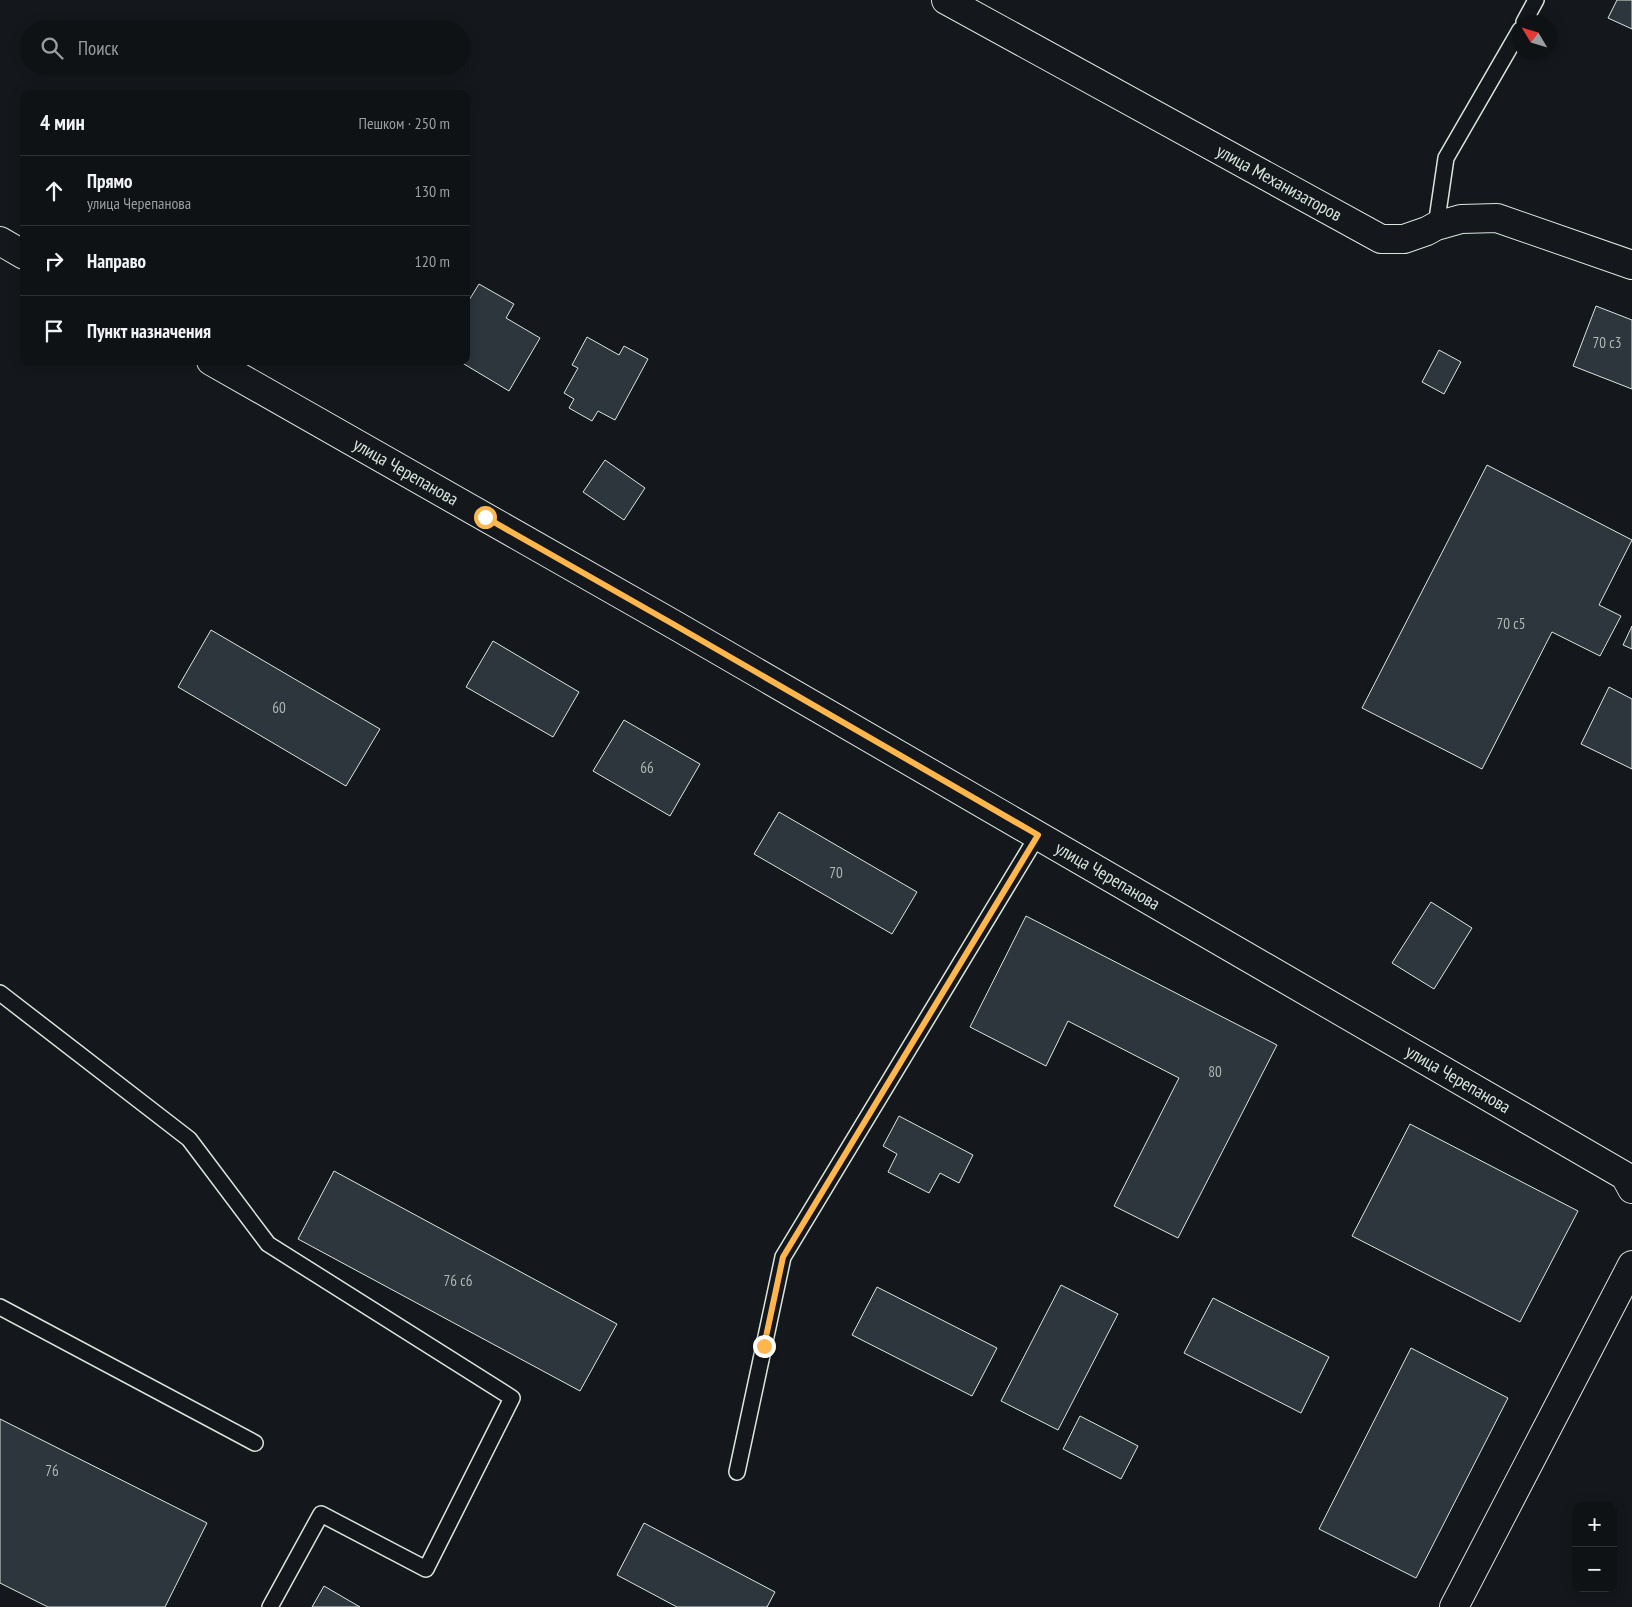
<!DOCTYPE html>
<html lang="ru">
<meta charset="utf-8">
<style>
body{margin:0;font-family:"PT Sans Narrow",sans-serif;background:#181b1e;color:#f1f3f6}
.controls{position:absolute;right:15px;bottom:15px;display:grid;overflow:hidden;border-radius:10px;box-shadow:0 2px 12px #0003}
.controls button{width:45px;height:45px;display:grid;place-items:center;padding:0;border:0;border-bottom:1px solid #2f3234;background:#0f1215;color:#f1f3f6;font:25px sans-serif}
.compass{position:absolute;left:1512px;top:15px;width:45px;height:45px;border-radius:50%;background:#0f1215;box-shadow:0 2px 12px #0003;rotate:308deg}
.stop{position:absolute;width:15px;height:15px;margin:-11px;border:4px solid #ffb74d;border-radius:50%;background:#fff}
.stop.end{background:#ffb74d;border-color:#fff;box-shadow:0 1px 5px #0008}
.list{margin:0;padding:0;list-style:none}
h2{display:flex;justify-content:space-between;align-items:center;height:65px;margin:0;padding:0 20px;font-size:21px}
h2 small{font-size:16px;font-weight:400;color:#9b9ea0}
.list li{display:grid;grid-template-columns:32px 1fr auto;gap:15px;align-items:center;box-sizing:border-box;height:70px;padding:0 20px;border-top:1px solid #2f3234}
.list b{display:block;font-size:19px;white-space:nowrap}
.list p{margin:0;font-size:16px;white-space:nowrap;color:#9b9ea0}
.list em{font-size:16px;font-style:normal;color:#9b9ea0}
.icon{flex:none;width:28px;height:28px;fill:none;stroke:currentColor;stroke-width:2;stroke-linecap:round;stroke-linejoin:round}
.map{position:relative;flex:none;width:1632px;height:1607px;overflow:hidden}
.search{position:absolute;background:#0f1215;box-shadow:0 2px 12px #0003;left:20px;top:20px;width:450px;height:55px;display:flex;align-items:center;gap:12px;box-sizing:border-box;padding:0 18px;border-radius:28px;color:#9b9ea0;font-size:19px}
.panel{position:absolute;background:#0f1215;box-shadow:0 2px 12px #0003;left:20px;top:90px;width:450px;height:275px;border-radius:10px}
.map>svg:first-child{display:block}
.building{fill:#2c363c;stroke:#d8e6dc}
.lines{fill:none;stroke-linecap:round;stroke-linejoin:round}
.lane-casing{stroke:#d8e6dc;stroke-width:18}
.street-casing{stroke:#d8e6dc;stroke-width:30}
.lane{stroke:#14181c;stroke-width:15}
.street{stroke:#14181c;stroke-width:28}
.route{stroke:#ffb74d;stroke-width:6}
.labels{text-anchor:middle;stroke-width:4;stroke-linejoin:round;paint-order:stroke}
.number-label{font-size:15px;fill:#adbab4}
.street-label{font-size:18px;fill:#d8e6dc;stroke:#14181c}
</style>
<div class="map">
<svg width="1632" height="1607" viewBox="0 0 1632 1607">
<rect width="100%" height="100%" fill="#14181c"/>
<g class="building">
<polygon points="1617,0 1632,0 1632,29 1608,18"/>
<polygon points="479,284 514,304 506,318 540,338 509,391 459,361 466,361 466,305"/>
<polygon points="1596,306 1632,320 1632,389 1573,366"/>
<polygon points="587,337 619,355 624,346 648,359 615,420 598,411 592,421 569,408 574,399 564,393 578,368 572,365"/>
<polygon points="1439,350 1461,362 1444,394 1422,382"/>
<polygon points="605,460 645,488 624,520 583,492"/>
<polygon points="1487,465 1632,540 1599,605 1621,616 1600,656 1552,632 1482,769 1362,708"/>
<polygon points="1632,626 1632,649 1623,645"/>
<polygon points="211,630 380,729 346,786 178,687"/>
<polygon points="493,641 579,692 553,737 466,687"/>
<polygon points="1609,687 1632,699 1632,769 1581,744"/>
<polygon points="624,720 700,764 670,816 593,771"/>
<polygon points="779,812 917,892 892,934 754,854"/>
<polygon points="1431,902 1472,928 1434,989 1392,963"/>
<polygon points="1026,916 1277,1045 1178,1238 1114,1206 1179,1078 1068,1021 1046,1066 970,1027"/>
<polygon points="899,1116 973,1155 959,1183 940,1173 929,1193 888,1172 897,1154 883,1146"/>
<polygon points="1410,1124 1578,1211 1520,1322 1352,1236"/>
<polygon points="334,1171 617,1324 580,1391 298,1239"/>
<polygon points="1061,1285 1118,1314 1058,1430 1001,1401"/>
<polygon points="877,1287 997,1348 972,1396 852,1335"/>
<polygon points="1213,1298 1329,1357 1301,1413 1184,1353"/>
<polygon points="1411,1348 1508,1398 1416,1578 1319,1529"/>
<polygon points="1080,1416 1138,1446 1121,1479 1063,1449"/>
<polygon points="0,1419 207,1523 165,1607 48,1607 0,1583"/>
<polygon points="644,1523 775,1592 767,1607 677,1607 617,1575"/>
<polygon points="324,1586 360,1607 312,1607"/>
</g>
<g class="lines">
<g class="lane-casing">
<g id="lane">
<polyline points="1524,22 1536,0"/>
<polyline points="1436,226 1446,158 1520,30"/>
<polyline points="0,993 189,1139 268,1244 512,1398 426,1569 321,1514 270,1607"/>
<polyline points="0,1307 255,1443"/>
<polyline points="737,1472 783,1257 1038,835"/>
</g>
</g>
<g class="street-casing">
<g id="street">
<path id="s1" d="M946,0l435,239h23l23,-8 9,-5 25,-7 36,-1 135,47"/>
<polyline points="0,241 24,255"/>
<path id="s2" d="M211,361l462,263 952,552 7,13"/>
<polyline points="1454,1607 1632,1265"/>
</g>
</g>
<use href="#lane" class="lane"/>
<use href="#street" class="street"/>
</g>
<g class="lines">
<polyline class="route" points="485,517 673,624 1038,835 783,1257 764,1346"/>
</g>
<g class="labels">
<g class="number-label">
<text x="1607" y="348">70 с3</text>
<text x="1511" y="629">70 с5</text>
<text x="279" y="713">60</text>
<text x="647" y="773">66</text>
<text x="836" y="878">70</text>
<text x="1215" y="1077">80</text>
<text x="458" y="1286">76 с6</text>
<text x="52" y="1476">76</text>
</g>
<g class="street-label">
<text dy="6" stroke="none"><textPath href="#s1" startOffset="380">улица Механизаторов</textPath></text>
<text dy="6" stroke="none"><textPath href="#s2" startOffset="224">улица Черепанова</textPath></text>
<text dy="6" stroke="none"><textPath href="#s2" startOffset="1034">улица Черепанова</textPath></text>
<text dy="6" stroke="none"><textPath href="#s2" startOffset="1439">улица Черепанова</textPath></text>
</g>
</g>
</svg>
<div class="controls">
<button>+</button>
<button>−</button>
</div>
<svg class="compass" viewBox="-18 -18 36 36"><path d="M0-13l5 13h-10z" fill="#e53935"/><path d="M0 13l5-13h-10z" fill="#9b9ea0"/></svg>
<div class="stop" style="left:485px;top:517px"></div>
<div class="stop end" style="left:764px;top:1346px"></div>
<div class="search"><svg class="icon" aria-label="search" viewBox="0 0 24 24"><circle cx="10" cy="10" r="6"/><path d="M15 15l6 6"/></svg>Поиск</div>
<section class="panel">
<h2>4 мин<small>Пешком · 250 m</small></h2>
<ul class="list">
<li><svg class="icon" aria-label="ahead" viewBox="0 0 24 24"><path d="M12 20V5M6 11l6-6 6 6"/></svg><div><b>Прямо</b><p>улица Черепанова</p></div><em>130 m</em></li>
<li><svg class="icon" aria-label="right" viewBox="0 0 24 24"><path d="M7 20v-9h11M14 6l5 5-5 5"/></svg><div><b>Направо</b></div><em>120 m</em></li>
<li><svg class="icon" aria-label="arrive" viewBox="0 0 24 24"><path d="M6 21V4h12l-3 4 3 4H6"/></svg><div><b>Пункт назначения</b></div></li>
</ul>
</section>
</div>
